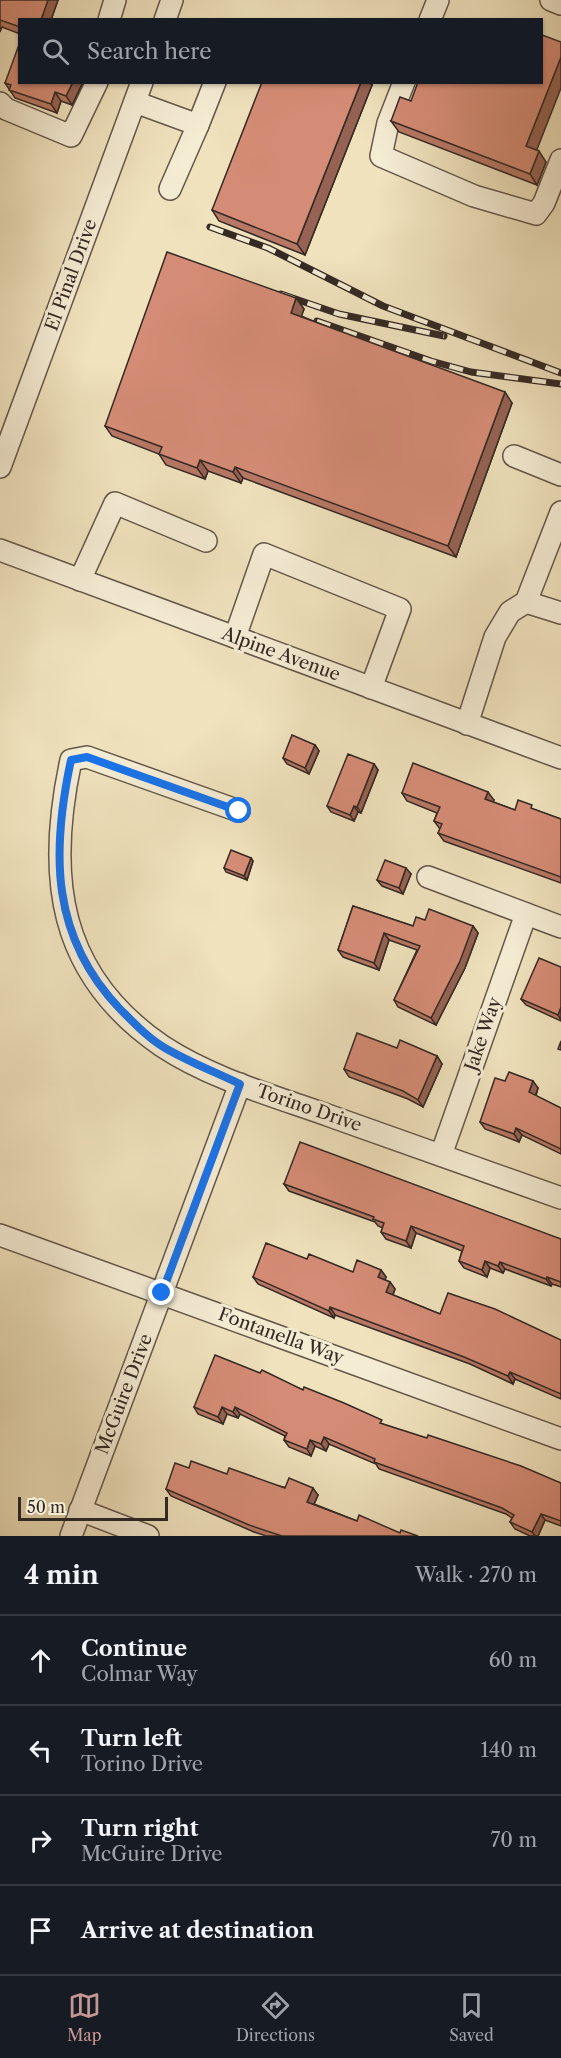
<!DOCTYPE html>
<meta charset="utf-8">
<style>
body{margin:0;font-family:"Libre Caslon Text",serif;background:#20242c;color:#f1f3f6}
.scale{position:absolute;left:18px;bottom:15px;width:150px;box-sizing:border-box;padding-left:6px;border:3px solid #352924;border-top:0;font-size:16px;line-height:21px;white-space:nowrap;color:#352924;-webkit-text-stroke:4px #f5ecd4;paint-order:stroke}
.stop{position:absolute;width:18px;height:18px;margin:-14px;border:4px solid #1a73e8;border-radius:50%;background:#fff}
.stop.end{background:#1a73e8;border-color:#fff;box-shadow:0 2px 6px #0008}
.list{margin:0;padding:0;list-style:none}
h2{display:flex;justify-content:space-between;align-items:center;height:78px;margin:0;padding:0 24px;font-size:26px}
h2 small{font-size:20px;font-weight:400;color:#9ea1a6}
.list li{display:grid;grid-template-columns:39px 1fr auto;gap:18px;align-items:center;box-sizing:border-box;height:90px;padding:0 24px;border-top:2px solid #363941}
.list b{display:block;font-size:22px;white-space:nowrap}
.list p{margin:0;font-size:20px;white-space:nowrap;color:#9ea1a6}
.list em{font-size:20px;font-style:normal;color:#9ea1a6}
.icon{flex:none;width:33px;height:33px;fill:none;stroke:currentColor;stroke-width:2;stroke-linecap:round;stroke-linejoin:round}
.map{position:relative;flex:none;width:561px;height:1536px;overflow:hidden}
.search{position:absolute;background:#171b24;box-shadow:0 2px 4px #0004;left:18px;right:18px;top:18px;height:66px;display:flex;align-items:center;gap:15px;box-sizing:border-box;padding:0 21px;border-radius:0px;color:#9ea1a6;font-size:22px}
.sheet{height:438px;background:#171b24}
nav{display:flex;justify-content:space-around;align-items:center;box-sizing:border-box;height:84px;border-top:2px solid #363941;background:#171b24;font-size:16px;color:#9ea1a6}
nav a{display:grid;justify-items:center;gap:3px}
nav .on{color:#c59692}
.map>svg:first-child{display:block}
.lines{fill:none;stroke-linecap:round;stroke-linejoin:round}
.minor-casing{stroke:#64574a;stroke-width:24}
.minor{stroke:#f5ecd4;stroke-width:21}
.rail-casing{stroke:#352924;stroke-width:7}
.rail{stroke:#f5ecd4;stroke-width:4.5;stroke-dasharray:14;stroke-linecap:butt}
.wall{fill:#b77865;stroke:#352924;stroke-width:1.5}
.shaded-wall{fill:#956253;stroke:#352924;stroke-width:1.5}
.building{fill:#d58c76;stroke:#352924;stroke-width:1.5}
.route{stroke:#1a73e8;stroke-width:8}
.labels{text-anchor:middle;stroke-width:6;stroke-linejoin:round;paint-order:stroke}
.street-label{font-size:18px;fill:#352924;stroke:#f5ecd4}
</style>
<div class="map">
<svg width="561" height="1536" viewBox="0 0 561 1536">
<rect width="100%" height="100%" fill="#efe2bd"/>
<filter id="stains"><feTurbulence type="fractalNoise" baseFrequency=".00333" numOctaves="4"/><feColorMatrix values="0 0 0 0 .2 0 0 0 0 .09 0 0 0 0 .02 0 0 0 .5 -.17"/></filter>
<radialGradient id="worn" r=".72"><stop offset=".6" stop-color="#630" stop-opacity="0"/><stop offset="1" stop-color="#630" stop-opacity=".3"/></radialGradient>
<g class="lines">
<g class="minor-casing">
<g id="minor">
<polyline points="551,0 561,4"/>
<polyline points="109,20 115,0"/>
<polyline points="165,20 172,0"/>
<polyline points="430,20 438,0"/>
<polyline points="404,82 388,123 381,156 474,196 536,214 544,203 561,160"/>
<polyline points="135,102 198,125 170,189"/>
<polyline points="0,103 6,109 71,136 97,82"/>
<polyline points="198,125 215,82"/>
<polyline points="514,456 561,475"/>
<polyline points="0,467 142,82"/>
<polyline points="0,550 561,758"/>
<polyline points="80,580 115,503 206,541"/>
<polyline points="526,602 561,613"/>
<polyline points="235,637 264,554 400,609 371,688"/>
<polyline points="467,724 495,637 510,612 526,602 561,512"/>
<path d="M239,811l-152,-54 -16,3c-25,116 -14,214 91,286 50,33 112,50 168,70 77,27 154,54 231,82"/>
<polyline points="428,877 561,927"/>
<polyline points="441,1155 526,914"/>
<polyline points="0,1235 561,1439"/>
<polyline points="80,1510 148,1536"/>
<polyline points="71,1536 240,1084"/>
</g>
</g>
<use href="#minor" class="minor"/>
<g class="rail-casing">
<g id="rail">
<polyline points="210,227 268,248 383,306 561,373"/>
<polyline points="281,294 339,314 444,336"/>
<polyline points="317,321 431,361 471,372 561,384"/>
</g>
</g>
<use href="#rail" class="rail"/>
</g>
<g class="wall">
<polygon points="0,0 58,0 51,20 20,20 20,34 2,27 0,32"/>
<polygon points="83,82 72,105 61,101 57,113 15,98 5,83"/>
<polygon points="372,85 305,255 219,221 212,210"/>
<polygon points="391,121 537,150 546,162 537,185 399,132"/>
<polygon points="296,298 304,309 301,316 512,403 456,557 243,478 241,483 208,471 205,479 166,465 159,454 112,436 105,426"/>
<polygon points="315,745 319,751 309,774 287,764 283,758"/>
<polygon points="374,764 378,770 361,813 358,812 354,821 331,812 327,806"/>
<polygon points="402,793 494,800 493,802 515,810 535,810 561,819 561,883 444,841 438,833 440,829 434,821 437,813 407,801"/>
<polygon points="251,858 253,861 247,880 226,872 224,868"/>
<polygon points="411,874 403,894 382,886 377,880"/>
<polygon points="353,906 413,926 425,920 473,926 478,933 465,968 436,1025 398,1007 394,1000 417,950 389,940 379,970 343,957 338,950"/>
<polygon points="561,967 561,1021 526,1005 521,999"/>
<polygon points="397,1048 437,1056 442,1064 423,1107 408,1099 349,1077 344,1069"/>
<polygon points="505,1081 538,1088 536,1096 561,1108 561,1154 522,1135 519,1142 485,1129 480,1122"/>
<polygon points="284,1184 561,1239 561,1287 552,1284 551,1286 505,1269 503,1273 490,1268 487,1277 464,1268 459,1261 462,1251 416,1233 411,1248 386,1239 381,1232 383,1228 378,1226 375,1222 289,1191"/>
<polygon points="307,1259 353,1272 381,1270 386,1277 385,1280 390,1282 395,1289 393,1295 440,1314 561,1340 561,1399 515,1379 513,1384 470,1364 335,1315 334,1318 258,1284 253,1277"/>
<polygon points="260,1373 303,1390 385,1425 561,1483 561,1526 545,1520 538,1536 530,1536 515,1529 510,1522 512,1518 506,1514 379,1469 376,1464 329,1444 326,1451 315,1446 311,1456 289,1447 284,1440 285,1436 240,1414 238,1418 227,1414 223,1424 198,1414 194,1407"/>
<polygon points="189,1468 227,1474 318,1495 314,1504 357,1521 400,1533 418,1536 266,1536 254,1532 171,1496 166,1489"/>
</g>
<g class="shaded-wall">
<polygon points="48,0 58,0 51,20 41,20"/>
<polygon points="561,57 561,88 534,157 526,146"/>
<polygon points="73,82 83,82 72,105 66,96"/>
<polygon points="361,82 370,82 372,85 305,255 297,244"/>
<polygon points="55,92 61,101 57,113 51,104"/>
<polygon points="539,151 546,162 537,185 530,174"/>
<polygon points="296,298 304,309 299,324 291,313"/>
<polygon points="505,392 512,403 456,557 448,546"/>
<polygon points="200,460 208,471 205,479 197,468"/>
<polygon points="235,467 243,478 241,483 233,472"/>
<polygon points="315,745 319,751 309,774 305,768"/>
<polygon points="374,764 378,770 361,813 357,807"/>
<polygon points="488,792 494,800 491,808 485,799"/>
<polygon points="354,806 358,812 354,821 350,815"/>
<polygon points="251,858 253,861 247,880 244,876"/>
<polygon points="406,868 411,874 403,894 399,888"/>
<polygon points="473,926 478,933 465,968 436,1025 431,1018"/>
<polygon points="384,933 389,940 379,970 374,963"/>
<polygon points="561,1007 561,1020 558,1015"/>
<polygon points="437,1056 442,1064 423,1107 418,1100"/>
<polygon points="533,1081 538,1088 534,1100 529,1092"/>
<polygon points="516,1128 522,1135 519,1142 514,1134"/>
<polygon points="411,1226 416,1233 411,1248 406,1241"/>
<polygon points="485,1261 490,1268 487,1277 482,1270"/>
<polygon points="500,1262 505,1269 503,1273 498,1266"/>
<polygon points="381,1270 386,1277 383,1284 378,1277"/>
<polygon points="547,1277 552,1284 551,1286 546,1279"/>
<polygon points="390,1282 395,1289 391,1299 386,1292"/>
<polygon points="330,1307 335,1315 334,1318 329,1311"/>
<polygon points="510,1372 515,1379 513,1384 508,1376"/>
<polygon points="222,1407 227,1414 223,1424 218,1417"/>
<polygon points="235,1407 240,1414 238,1418 233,1412"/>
<polygon points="324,1437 329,1444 326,1451 321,1444"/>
<polygon points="310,1440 315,1446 311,1456 307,1449"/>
<polygon points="313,1488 318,1495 312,1509 307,1502"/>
<polygon points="541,1514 545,1520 538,1536 535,1536 532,1532"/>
</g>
<g class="building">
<polygon points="0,0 48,0 41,20 20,20 20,27 0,20"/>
<polygon points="542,35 561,42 561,57 526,146 539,151 530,174 391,121 400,97 411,101 418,82 542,82"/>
<polygon points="20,42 20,82 73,82 66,96 55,92 51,104 9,90 11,85 5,83"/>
<polygon points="262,82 361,82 297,244 212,210"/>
<polygon points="167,252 296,298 291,313 505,392 448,546 235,467 233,472 200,460 197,468 159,454 162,447 105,426"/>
<polygon points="292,735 315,745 305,768 283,758"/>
<polygon points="348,754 374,764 357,807 354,806 350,815 327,806"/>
<polygon points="413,763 488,792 485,799 515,810 518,800 532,805 531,808 561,819 561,877 438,833 442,824 434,821 440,807 402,793"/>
<polygon points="231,850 251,858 244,876 224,868"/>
<polygon points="385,860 406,868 399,888 377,880"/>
<polygon points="353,906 413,926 416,917 425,920 429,909 473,926 460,961 431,1018 394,1000 420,946 384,933 374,963 338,950"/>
<polygon points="539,958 561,967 561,1007 558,1015 521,999"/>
<polygon points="357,1033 397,1048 400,1040 437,1056 418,1100 403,1091 344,1069"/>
<polygon points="561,1041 561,1050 558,1049"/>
<polygon points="509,1072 533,1081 529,1092 561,1108 561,1149 516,1128 514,1134 480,1122 495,1078 505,1081"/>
<polygon points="300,1142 561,1239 561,1282 547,1277 546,1279 500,1262 498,1266 485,1261 482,1270 459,1261 464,1246 411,1226 406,1241 381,1232 384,1223 373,1219 374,1217 284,1184"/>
<polygon points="266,1243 307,1259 309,1254 353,1272 357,1260 381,1270 378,1277 390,1282 386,1292 440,1314 448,1293 495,1309 561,1340 561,1394 510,1372 508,1376 464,1357 330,1307 329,1311 253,1277"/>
<polygon points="215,1355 260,1373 262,1370 303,1390 304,1387 344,1403 382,1420 380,1423 427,1438 428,1435 521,1466 561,1483 561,1521 541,1514 532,1532 510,1522 514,1515 502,1508 374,1462 375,1459 324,1437 321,1444 310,1440 307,1449 284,1440 287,1433 235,1407 233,1412 222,1407 218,1417 194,1407"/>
<polygon points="191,1461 227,1474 229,1468 285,1488 289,1478 313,1488 307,1502 357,1521 359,1515 400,1533 401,1530 418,1536 282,1536 249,1525 166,1489 175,1463 189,1468"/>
</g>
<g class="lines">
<path class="route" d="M162,1293l78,-209c-25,-12 -51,-22 -75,-36 -17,-10 -31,-25 -45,-39 -69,-72 -69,-156 -49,-249l16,-3 152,54"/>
</g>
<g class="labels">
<g class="street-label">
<text transform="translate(71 275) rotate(-70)" y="6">El Pinal Drive</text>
<text transform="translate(281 654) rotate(20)" y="6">Alpine Avenue</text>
<text transform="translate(483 1034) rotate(-71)" y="6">Jake Way</text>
<text transform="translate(309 1108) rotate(19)" y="6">Torino Drive</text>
<text transform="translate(281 1336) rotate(20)" y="6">Fontanella Way</text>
<text transform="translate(124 1394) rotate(-69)" y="6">McGuire Drive</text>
</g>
</g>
<rect width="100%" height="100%" filter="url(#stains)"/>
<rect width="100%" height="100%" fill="url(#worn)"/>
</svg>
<div class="scale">50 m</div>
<div class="stop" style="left:239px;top:811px"></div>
<div class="stop end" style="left:162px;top:1293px"></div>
<div class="search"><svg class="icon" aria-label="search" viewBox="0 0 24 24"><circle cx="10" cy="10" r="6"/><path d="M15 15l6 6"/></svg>Search here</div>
</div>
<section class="sheet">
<h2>4 min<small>Walk · 270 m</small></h2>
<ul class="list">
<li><svg class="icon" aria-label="ahead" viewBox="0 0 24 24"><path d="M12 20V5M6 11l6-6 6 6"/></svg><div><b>Continue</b><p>Colmar Way</p></div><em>60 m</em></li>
<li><svg class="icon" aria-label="left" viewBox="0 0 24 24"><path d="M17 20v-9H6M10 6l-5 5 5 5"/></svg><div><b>Turn left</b><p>Torino Drive</p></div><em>140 m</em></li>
<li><svg class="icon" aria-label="right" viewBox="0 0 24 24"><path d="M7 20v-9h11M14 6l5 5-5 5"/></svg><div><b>Turn right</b><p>McGuire Drive</p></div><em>70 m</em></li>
<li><svg class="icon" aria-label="arrive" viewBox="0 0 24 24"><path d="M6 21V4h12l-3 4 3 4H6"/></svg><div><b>Arrive at destination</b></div></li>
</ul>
</section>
<nav>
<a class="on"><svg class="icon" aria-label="map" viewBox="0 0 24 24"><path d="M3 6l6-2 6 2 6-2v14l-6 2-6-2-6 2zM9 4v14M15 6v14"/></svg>Map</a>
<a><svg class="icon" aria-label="directions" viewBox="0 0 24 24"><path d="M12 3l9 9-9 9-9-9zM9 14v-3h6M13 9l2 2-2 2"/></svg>Directions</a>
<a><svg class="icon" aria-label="saved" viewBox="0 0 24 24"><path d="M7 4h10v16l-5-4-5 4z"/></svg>Saved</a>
</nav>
